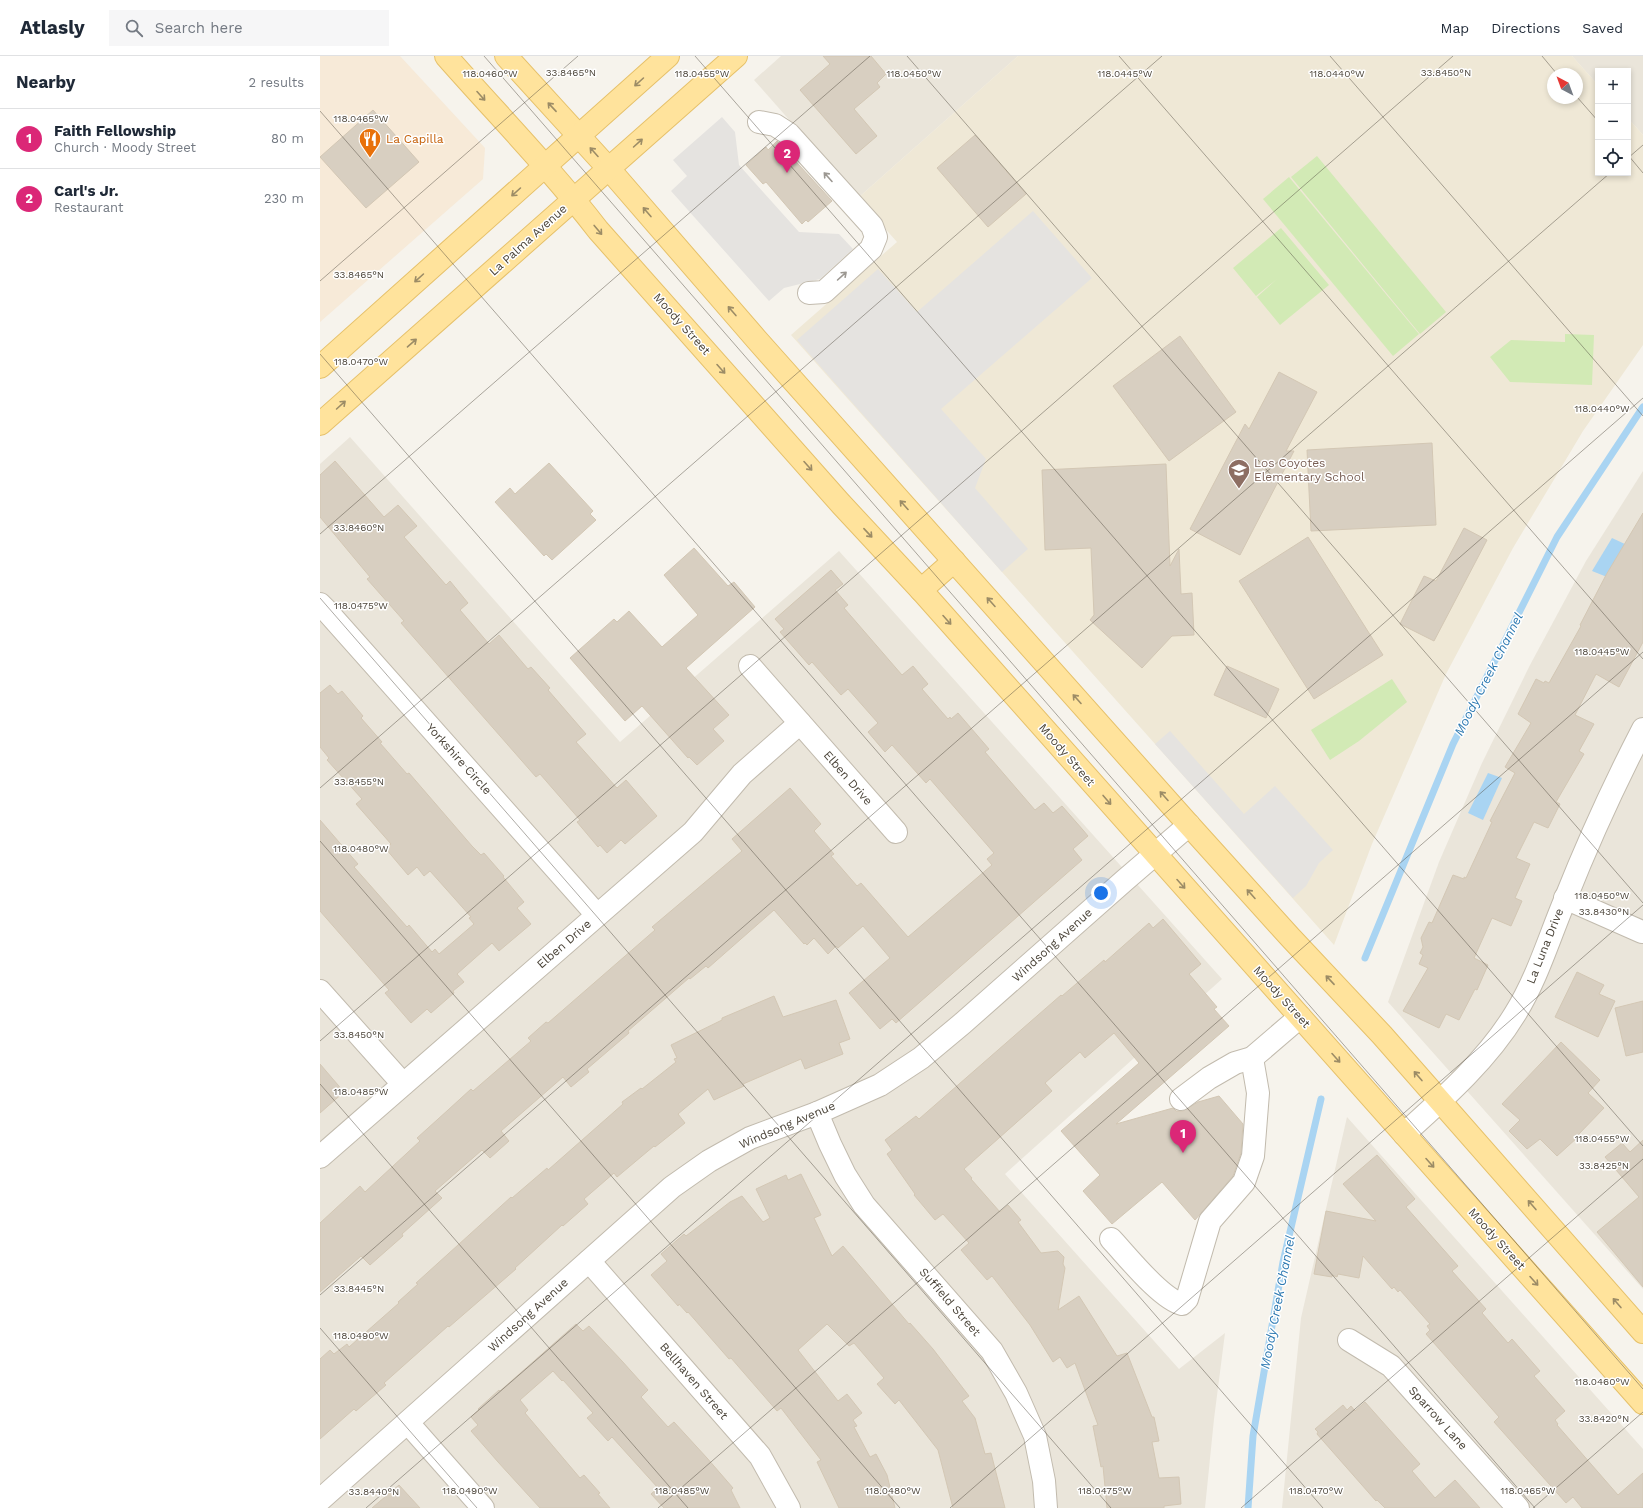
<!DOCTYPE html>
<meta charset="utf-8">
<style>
body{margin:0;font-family:"Work Sans",sans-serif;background:#f6f6f7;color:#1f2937}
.controls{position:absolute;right:12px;top:12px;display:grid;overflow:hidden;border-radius:0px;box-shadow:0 2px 6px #0003}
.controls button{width:36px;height:36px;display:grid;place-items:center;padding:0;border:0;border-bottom:1px solid #e0e1e3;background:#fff;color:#1f2937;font:20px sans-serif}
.compass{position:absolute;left:1227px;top:12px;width:36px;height:36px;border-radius:50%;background:#fff;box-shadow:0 2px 6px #0003;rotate:319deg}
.you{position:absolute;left:781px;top:837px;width:14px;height:14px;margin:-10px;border:3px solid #fff;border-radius:50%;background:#1a73e8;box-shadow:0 0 0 6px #1a73e833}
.badge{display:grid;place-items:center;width:26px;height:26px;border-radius:50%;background:#db2777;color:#fff;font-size:13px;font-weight:700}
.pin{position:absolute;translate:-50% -33px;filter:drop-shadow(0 1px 2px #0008)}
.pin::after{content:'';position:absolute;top:21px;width:14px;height:12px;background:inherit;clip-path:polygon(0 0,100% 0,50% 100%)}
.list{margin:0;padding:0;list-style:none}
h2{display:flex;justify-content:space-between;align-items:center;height:52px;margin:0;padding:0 16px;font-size:17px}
h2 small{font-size:13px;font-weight:400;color:#747a83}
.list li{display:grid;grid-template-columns:26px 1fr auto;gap:12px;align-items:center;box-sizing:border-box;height:60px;padding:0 16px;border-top:1px solid #e0e1e3}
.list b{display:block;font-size:15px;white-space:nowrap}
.list p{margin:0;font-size:13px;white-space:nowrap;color:#747a83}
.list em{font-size:13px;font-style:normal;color:#747a83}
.icon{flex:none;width:22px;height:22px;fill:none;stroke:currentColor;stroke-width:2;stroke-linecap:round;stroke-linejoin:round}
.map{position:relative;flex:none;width:1323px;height:1452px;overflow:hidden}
header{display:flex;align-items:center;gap:24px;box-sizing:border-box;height:56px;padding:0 20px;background:#fff;border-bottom:1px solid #e0e1e3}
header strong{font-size:19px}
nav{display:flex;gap:22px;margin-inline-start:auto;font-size:14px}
.search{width:280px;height:36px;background:#f6f6f7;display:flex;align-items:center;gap:10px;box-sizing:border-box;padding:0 14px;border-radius:0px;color:#747a83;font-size:15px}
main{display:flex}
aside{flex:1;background:#fff}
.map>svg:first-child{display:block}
.residential{fill:#eae5da}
.commercial{fill:#f7ead8}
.education{fill:#efe8d6;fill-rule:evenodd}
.green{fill:#d2eab5}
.parking{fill:#e5e3e0}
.water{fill:#a9d4f2}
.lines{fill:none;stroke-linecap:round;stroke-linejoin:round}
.stream{stroke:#a9d4f2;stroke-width:7}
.building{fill:#d8cfc1;stroke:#d3c7b4}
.minor-casing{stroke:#c2bbae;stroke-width:24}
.major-casing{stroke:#e6c16a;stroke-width:24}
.minor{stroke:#fff;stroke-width:22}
.major{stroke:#ffe39c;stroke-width:22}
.oneway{stroke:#9c8c66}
.oneway2{stroke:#9c9892}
.ticks{fill:none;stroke:#4b4439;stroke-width:1;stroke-opacity:0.45}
.labels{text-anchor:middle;stroke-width:3;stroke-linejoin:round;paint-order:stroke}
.food-label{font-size:12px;fill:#c56008;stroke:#fff;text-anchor:start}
.street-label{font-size:12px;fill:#4b4439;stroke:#fff}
.education-label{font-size:12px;fill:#785e54;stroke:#fff;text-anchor:start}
.water-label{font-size:13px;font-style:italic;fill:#2e7ab2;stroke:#fff}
.ticks-label{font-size:10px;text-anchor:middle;fill:#4b4439;stroke:#fff;stroke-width:3;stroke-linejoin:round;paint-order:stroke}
</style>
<header>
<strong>Atlasly</strong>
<div class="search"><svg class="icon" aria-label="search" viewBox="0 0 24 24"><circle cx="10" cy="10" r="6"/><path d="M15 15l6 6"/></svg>Search here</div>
<nav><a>Map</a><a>Directions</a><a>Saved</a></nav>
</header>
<main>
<aside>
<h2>Nearby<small>2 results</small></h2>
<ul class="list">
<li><span class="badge">1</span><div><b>Faith Fellowship</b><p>Church · Moody Street</p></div><em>80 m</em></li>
<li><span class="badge">2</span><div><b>Carl's Jr.</b><p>Restaurant</p></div><em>230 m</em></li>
</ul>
</aside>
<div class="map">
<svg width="1323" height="1452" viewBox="0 0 1323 1452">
<rect width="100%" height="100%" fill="#f6f3ec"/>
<g class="residential">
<polygon points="461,0 698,0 538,142 434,24"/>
<polygon points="1252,0 1323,0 1323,79 1308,62 1308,15 1278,15 1278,29"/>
<polygon points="30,381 300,686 519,495 902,923 685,1118 859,1313 905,1277 894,1363 885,1452 0,1452 0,408"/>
<polygon points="1323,415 1323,1233 1068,946 1119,806 1162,707 1210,609 1266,505"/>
<polygon points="1027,1061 1323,1393 1323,1452 962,1452 981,1262"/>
</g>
<polygon class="commercial" points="0,0 80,0 165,92 163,123 0,266"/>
<path class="education" d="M698,0h554l26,29v88h30v-55l15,17v210l-60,86 -70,117 -67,126 -74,170 -38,101 -543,-610 106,-93 -39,-44zM1233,18h24v24h-24z"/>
<g class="green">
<polygon points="997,100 1126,256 1100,278 971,121"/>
<polygon points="969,121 1099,278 1073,300 943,143"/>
<polygon points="961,172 1009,229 960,269 937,241 957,223 936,240 913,212"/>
<polygon points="1245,278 1274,279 1272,329 1190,326 1170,301 1191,284 1245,286"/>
<polygon points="1072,623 1087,646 1039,685 1010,704 991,674"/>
</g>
<g class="parking">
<polygon points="402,61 415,76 419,109 479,176 519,178 533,193 500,223 464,232 449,245 351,135 367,120 353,104"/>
<polygon points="713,155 772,222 621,353 666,403 655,432 708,493 682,516 477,284 558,213 597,256"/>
<polygon points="850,675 924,758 955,730 1013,794 999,807 986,830 973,842 835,688"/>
</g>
<g class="water">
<polygon points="1292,482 1307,489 1287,521 1272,515"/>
<polygon points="1168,717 1182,722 1163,764 1148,757"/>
</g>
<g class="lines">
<g class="stream">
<polyline points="1045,902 1133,688 1237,481 1323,351"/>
<polyline points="928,1452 933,1380 963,1206 1001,1043"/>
</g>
</g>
<g class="building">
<polygon points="503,0 551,0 566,18 557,27 560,31 534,53 557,80 536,98 480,34 510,8"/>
<polygon points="53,54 99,106 46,152 0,101"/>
<polygon points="655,79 706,138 668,171 617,112"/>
<polygon points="457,85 512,145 488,166 486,164 482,168 446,126 443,128 426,109 446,91 448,94"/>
<polygon points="860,280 916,356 849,405 793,330"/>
<polygon points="959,316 997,336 966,395 974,395 920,499 870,473 925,368 929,373"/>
<polygon points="1112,387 1116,469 991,475 987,394"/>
<polygon points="15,405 64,461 78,449 97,470 84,481 126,529 130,525 148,547 140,554 169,588 179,579 208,613 211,611 230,632 228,634 266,678 256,686 297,732 306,724 337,760 305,788 301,784 287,797 280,789 278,791 257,766 260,764 220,718 216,721 81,567 84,565 47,523 50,521 0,461 0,419"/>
<polygon points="229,407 273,455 270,458 276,464 232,504 226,498 224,500 175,446 190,432 195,438"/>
<polygon points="846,408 850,510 859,493 861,538 872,537 874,579 852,580 822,612 770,564 774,559 771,492 725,494 722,414"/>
<polygon points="1323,457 1323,586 1299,631 1276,618 1255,659 1274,668 1259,695 1264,698 1236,746 1240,748 1228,772 1214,766 1196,802 1210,808 1195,842 1202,845 1191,870 1172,862 1154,902 1168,909 1157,934 1155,933 1139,964 1126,958 1119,972 1083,955 1108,912 1099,908 1103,899 1100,897 1103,891 1101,882 1109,866 1112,867 1133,819 1144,823 1144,821 1146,822 1172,766 1170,765 1195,717 1185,711 1211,667 1198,658 1216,623 1224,627 1225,625 1229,627 1261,570 1260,569 1286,519"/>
<polygon points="1144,472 1167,484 1114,585 1080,568 1104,520 1116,525"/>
<polygon points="988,481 1063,599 994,643 919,525"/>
<polygon points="374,492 408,530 414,526 435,551 366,612 409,659 393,673 404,685 377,709 369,701 368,702 322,650 305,665 250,602 294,563 297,566 309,555 342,591 378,559 344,519"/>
<polygon points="511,514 523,528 515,534 528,549 524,552 582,619 593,610 608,628 602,633 628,663 630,661 631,663 638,657 669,693 665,696 715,754 724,747 733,757 742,750 763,774 768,780 753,793 762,804 576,967 572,963 560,973 529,937 570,902 543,870 518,892 516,890 508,898 494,882 487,889 485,887 484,888 454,854 388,912 386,910 370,923 369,922 308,975 309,977 267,1013 269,1016 251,1031 243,1021 181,1075 189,1085 170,1102 162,1094 115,1135 122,1142 82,1178 83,1180 50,1209 41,1200 0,1236 0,1167 40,1130 45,1136 100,1085 97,1082 128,1054 151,1033 153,1035 211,985 208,982 226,966 228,967 335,874 332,871 422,795 412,783 470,732 501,768 494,775 514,798 511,800 537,830 541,827 588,881 672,809 667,803 674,797 610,723 606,727 572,689 565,696 548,676 558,667 528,633 521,639 492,606 489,609 460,576 464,573 455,563"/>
<polygon points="907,610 959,633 946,662 894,639"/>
<polygon points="10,629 18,638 22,635 43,660 41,662 62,686 60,687 87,718 89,717 152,790 161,799 164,797 184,820 183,821 204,846 197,852 211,868 179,895 172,887 137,918 144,926 133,935 134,937 111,957 107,953 91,967 65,937 69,934 0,855 0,764 38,808 34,811 87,871 89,869 112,896 115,893 119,898 154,868 149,862 151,861 110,815 104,820 97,811 88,819 66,793 71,788 36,748 42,743 7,704 9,702 0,691 0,637"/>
<polygon points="843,863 881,908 869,918 897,951 894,953 909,970 796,1068 853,1052 856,1055 863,1055 878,1046 899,1040 923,1068 921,1097 913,1120 875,1164 842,1126 792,1168 763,1135 780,1119 741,1075 819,1007 794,977 765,1002 760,996 725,1027 732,1035 644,1113 652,1122 651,1123 680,1156 688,1149 701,1164 698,1166 721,1197 738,1195 744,1201 743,1208 745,1212 738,1254 759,1240 797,1300 807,1297 832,1361 834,1361 839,1385 832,1386 839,1422 859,1421 861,1448 844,1450 844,1452 787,1452 783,1410 781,1411 773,1370 778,1369 755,1307 747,1312 740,1301 733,1306 710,1269 672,1220 667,1224 641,1194 649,1187 623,1158 615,1164 594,1139 595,1138 567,1098 572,1094 565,1084 596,1060 599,1063 741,939 742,940 784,904 785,906 829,867 833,872"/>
<polygon points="1257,916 1284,929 1279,938 1295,945 1278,981 1235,961"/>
<polygon points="454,940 463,961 516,944 530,983 519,987 523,998 485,1013 481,1003 423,1028 424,1030 394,1044 388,1033 358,1058 365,1067 335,1091 334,1090 297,1121 294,1117 264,1143 268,1148 243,1170 242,1169 195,1212 196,1213 129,1271 128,1270 64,1327 66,1329 36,1355 34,1353 0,1383 0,1303 10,1294 14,1298 27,1288 29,1291 79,1247 78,1246 98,1228 96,1227 191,1141 192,1142 227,1112 228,1114 303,1048 302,1046 321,1032 322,1033 356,1006 354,1003 357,1002 351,989 402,964 402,962"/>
<polygon points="1323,945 1323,996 1306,1000 1295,952"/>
<polygon points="1241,986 1280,1024 1268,1037 1284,1052 1257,1080 1258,1081 1237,1100 1220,1083 1207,1093 1189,1075 1200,1064 1182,1048"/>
<polygon points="0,1008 24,1036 0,1057"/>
<polygon points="1323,1084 1323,1231 1277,1176 1319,1141 1285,1101 1302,1087 1310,1096"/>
<polygon points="1057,1099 1095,1143 1086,1151 1138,1210 1132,1215 1166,1253 1162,1257 1188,1287 1192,1283 1220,1315 1214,1320 1245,1355 1235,1364 1238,1368 1237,1369 1298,1439 1323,1417 1323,1452 1262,1452 1253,1441 1246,1447 1174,1366 1179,1361 1106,1278 1110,1274 1107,1270 1110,1268 1080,1234 1078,1236 1074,1231 1072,1233 1043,1200 1039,1222 1018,1218 1017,1221 1012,1219 1012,1221 994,1218 1006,1155 1056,1165 1023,1128"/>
<polygon points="481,1118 501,1159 494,1162 512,1200 523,1190 589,1268 590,1267 613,1293 649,1340 642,1345 655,1362 665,1398 671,1397 685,1452 633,1452 618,1394 579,1344 575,1348 557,1328 564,1322 534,1287 529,1290 507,1268 478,1294 518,1345 527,1338 542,1357 533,1364 537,1370 534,1371 550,1401 556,1398 567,1419 575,1452 519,1452 497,1406 501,1404 461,1352 457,1355 411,1302 409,1303 368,1256 367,1257 359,1248 358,1250 331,1219 347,1205 341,1198 364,1178 366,1180 410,1146 422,1140 443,1166 450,1162 436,1133 466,1119 468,1124"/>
<polygon points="256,1268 263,1275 269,1270 302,1305 328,1334 321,1341 348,1371 354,1366 387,1402 413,1432 411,1434 420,1452 344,1452 331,1438 338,1432 292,1381 288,1385 267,1362 273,1357 243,1324 242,1325 233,1315 200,1344 208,1354 205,1357 260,1422 264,1419 280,1437 278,1438 290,1452 220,1452 178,1406 151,1375 158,1369 151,1361 159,1354 158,1353 179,1334 180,1335"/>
<polygon points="1045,1346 1100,1408 1092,1415 1115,1442 1135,1424 1160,1452 1065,1452 1057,1444 1056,1445 997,1378 998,1376 995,1373 1023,1349 1027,1354 1031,1350 1035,1355"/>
<polygon points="79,1429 100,1452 52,1452"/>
</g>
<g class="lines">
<g class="minor-casing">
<g id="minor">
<polyline points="439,66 455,69 469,78 552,170 556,181 551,193 504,236 489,237"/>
<polyline points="0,548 5,553 277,859"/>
<polyline points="430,610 576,776"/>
<polyline points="1245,842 1322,876"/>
<polyline points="0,935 83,1028"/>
<polyline points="861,1043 889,1022 915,1007 932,1002 980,961"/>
<polyline points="497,1057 510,1088 525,1119 544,1149 672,1295 696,1337 715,1380 724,1425 726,1452"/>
<path d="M1084,1078c40,-36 83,-74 111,-120 22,-35 34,-76 50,-114 23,-58 49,-115 78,-171"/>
<polyline points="0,1101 373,776 422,718 480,667"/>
<path d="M791,1183c16,17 50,60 71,65l5,-5 23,-78 34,-39 9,-26 5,-63 -6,-35"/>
<polyline points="269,1205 440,1400 469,1452"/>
<polyline points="1029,1284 1071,1310 1198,1452"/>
<polyline points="88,1367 163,1452"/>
<polyline points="0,1444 352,1131 389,1105 430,1082 497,1057 560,1029 601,1002 643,967 805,824 869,769"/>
</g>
</g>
<g class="major-casing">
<g id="major">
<path d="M126,0c51,58 105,113 152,174l243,274 80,86 722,813"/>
<polyline points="186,0 289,113 437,284 869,769 970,881 1062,979 1323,1276"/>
<polyline points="0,311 348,0"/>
<polyline points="0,368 416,0"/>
<polyline points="601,534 634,505"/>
</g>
</g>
<use href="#minor" class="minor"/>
<use href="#major" class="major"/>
</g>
<defs><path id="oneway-shaft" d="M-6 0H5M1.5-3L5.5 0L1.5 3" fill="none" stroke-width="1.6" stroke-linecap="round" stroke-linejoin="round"/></defs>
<g class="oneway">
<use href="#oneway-shaft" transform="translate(319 26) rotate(138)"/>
<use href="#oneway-shaft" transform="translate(161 40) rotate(48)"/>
<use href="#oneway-shaft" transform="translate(232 51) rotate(-133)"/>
<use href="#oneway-shaft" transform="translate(318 87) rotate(-42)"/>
<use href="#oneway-shaft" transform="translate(274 96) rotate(-132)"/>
<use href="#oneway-shaft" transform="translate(196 136) rotate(138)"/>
<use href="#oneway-shaft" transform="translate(327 156) rotate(-131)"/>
<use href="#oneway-shaft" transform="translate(278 174) rotate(50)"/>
<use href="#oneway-shaft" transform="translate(99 222) rotate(138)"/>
<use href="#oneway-shaft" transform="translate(412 255) rotate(-131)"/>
<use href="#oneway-shaft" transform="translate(92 287) rotate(-41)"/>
<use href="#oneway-shaft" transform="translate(401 313) rotate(48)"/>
<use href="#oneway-shaft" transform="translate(21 349) rotate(-42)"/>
<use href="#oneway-shaft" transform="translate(488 410) rotate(48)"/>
<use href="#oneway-shaft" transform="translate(584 449) rotate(-132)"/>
<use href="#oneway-shaft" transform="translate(548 477) rotate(47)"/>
<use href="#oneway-shaft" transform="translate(671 546) rotate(-132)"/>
<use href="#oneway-shaft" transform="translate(627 564) rotate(48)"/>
<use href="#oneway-shaft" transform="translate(757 643) rotate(-132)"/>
<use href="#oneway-shaft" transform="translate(844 740) rotate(-132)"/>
<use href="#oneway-shaft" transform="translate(787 744) rotate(49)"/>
<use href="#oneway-shaft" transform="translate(861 828) rotate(48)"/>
<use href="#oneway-shaft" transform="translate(931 838) rotate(-132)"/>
<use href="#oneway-shaft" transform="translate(1010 924) rotate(-133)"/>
<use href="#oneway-shaft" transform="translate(1016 1002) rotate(48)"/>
<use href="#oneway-shaft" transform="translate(1098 1020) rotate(-131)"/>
<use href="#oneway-shaft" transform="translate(1110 1107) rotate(48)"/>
<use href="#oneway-shaft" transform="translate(1212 1149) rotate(-131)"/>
<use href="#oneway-shaft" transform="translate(1214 1225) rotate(48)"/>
<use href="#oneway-shaft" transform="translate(1297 1247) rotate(-131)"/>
</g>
<g class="oneway2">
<use href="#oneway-shaft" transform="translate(508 121) rotate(-132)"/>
<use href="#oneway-shaft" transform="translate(522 220) rotate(-42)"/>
</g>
<path class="ticks" d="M164,0l1159,1333M375,0l948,1090M587,0l736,847M799,0l524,603M1010,0l313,360M1222,0l15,18M1257,41l21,24M0,55l1215,1397M1308,99l15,18M1308,102l15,-13M0,225l258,-225M0,298l1003,1154M0,478l550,-478M0,542l791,910M0,732l842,-732M0,785l580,667M0,985l1133,-985M0,1028l368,424M0,1239l1290,-1122M0,1272l157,180M46,1452l1277,-1110M338,1452l985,-856M630,1452l693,-603M921,1452l402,-349M1213,1452l110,-96"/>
<defs>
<g id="restaurant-pin" transform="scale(1.15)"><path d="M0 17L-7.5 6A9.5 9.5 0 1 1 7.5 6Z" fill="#e8710a" stroke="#fff"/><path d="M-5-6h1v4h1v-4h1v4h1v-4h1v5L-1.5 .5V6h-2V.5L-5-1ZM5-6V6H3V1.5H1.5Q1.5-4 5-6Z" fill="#fff"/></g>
<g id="school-pin" transform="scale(1.15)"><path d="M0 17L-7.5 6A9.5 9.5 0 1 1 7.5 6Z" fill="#8d6e63" stroke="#fff"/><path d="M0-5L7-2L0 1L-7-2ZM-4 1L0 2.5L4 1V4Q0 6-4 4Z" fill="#fff"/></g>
</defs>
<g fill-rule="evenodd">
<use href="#restaurant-pin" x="50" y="83"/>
<use href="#school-pin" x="919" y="414"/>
</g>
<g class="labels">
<g class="food-label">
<text x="66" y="87">La Capilla</text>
</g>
<g class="street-label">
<text transform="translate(208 184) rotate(-42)" y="4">La Palma Avenue</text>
<text transform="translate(362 268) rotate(48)" y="4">Moody Street</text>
<text transform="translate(747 699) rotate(49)" y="4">Moody Street</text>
<text transform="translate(139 703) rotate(48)" y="4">Yorkshire Circle</text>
<text transform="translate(528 722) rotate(49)" y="4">Elben Drive</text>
<text transform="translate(244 888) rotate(-41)" y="4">Elben Drive</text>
<text transform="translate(732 889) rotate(-42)" y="4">Windsong Avenue</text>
<text transform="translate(1225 890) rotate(-68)" y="4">La Luna Drive</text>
<text transform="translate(962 941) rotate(48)" y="4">Moody Street</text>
<text transform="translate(467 1069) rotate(-23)" y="4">Windsong Avenue</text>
<text transform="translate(1177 1183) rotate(48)" y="4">Moody Street</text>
<text transform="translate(630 1246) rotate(49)" y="4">Suffield Street</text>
<text transform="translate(208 1259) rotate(-42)" y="4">Windsong Avenue</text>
<text transform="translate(374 1325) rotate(49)" y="4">Bellhaven Street</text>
<text transform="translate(1118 1362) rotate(48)" y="4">Sparrow Lane</text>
</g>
<g class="education-label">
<text x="934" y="411">Los Coyotes<tspan x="934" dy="14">Elementary School</tspan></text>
</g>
<g class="water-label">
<text transform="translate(1168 618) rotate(-63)" y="5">Moody Creek Channel</text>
<text transform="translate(957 1246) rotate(-79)" y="5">Moody Creek Channel</text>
</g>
</g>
<g class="ticks-label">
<text x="251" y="20">33.8465°N</text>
<text x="1126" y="20">33.8450°N</text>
<text x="382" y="21">118.0455°W</text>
<text x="805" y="21">118.0445°W</text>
<text x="170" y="21">118.0460°W</text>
<text x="594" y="21">118.0450°W</text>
<text x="1017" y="21">118.0440°W</text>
<text x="41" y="66">118.0465°W</text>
<text x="39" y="222">33.8465°N</text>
<text x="41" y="309">118.0470°W</text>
<text x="1282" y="356">118.0440°W</text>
<text x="39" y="475">33.8460°N</text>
<text x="41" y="553">118.0475°W</text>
<text x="1282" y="599">118.0445°W</text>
<text x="39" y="729">33.8455°N</text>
<text x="41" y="796">118.0480°W</text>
<text x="1282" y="843">118.0450°W</text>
<text x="1284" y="859">33.8430°N</text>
<text x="39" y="982">33.8450°N</text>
<text x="41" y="1039">118.0485°W</text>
<text x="1282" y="1086">118.0455°W</text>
<text x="1284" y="1113">33.8425°N</text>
<text x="39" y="1236">33.8445°N</text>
<text x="41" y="1283">118.0490°W</text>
<text x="1282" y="1329">118.0460°W</text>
<text x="1284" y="1366">33.8420°N</text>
<text x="150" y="1438">118.0490°W</text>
<text x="362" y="1438">118.0485°W</text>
<text x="573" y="1438">118.0480°W</text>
<text x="785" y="1438">118.0475°W</text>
<text x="996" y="1438">118.0470°W</text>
<text x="1208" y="1438">118.0465°W</text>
<text x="54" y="1439">33.8440°N</text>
</g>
</svg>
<div class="controls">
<button>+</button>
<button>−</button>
<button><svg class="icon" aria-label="locate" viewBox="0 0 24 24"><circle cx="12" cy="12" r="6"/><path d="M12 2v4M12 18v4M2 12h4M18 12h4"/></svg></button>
</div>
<svg class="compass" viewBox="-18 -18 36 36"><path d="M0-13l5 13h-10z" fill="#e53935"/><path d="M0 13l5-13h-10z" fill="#747a83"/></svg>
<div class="you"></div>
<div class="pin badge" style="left:863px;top:1097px">1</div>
<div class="pin badge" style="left:467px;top:117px">2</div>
</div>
</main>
